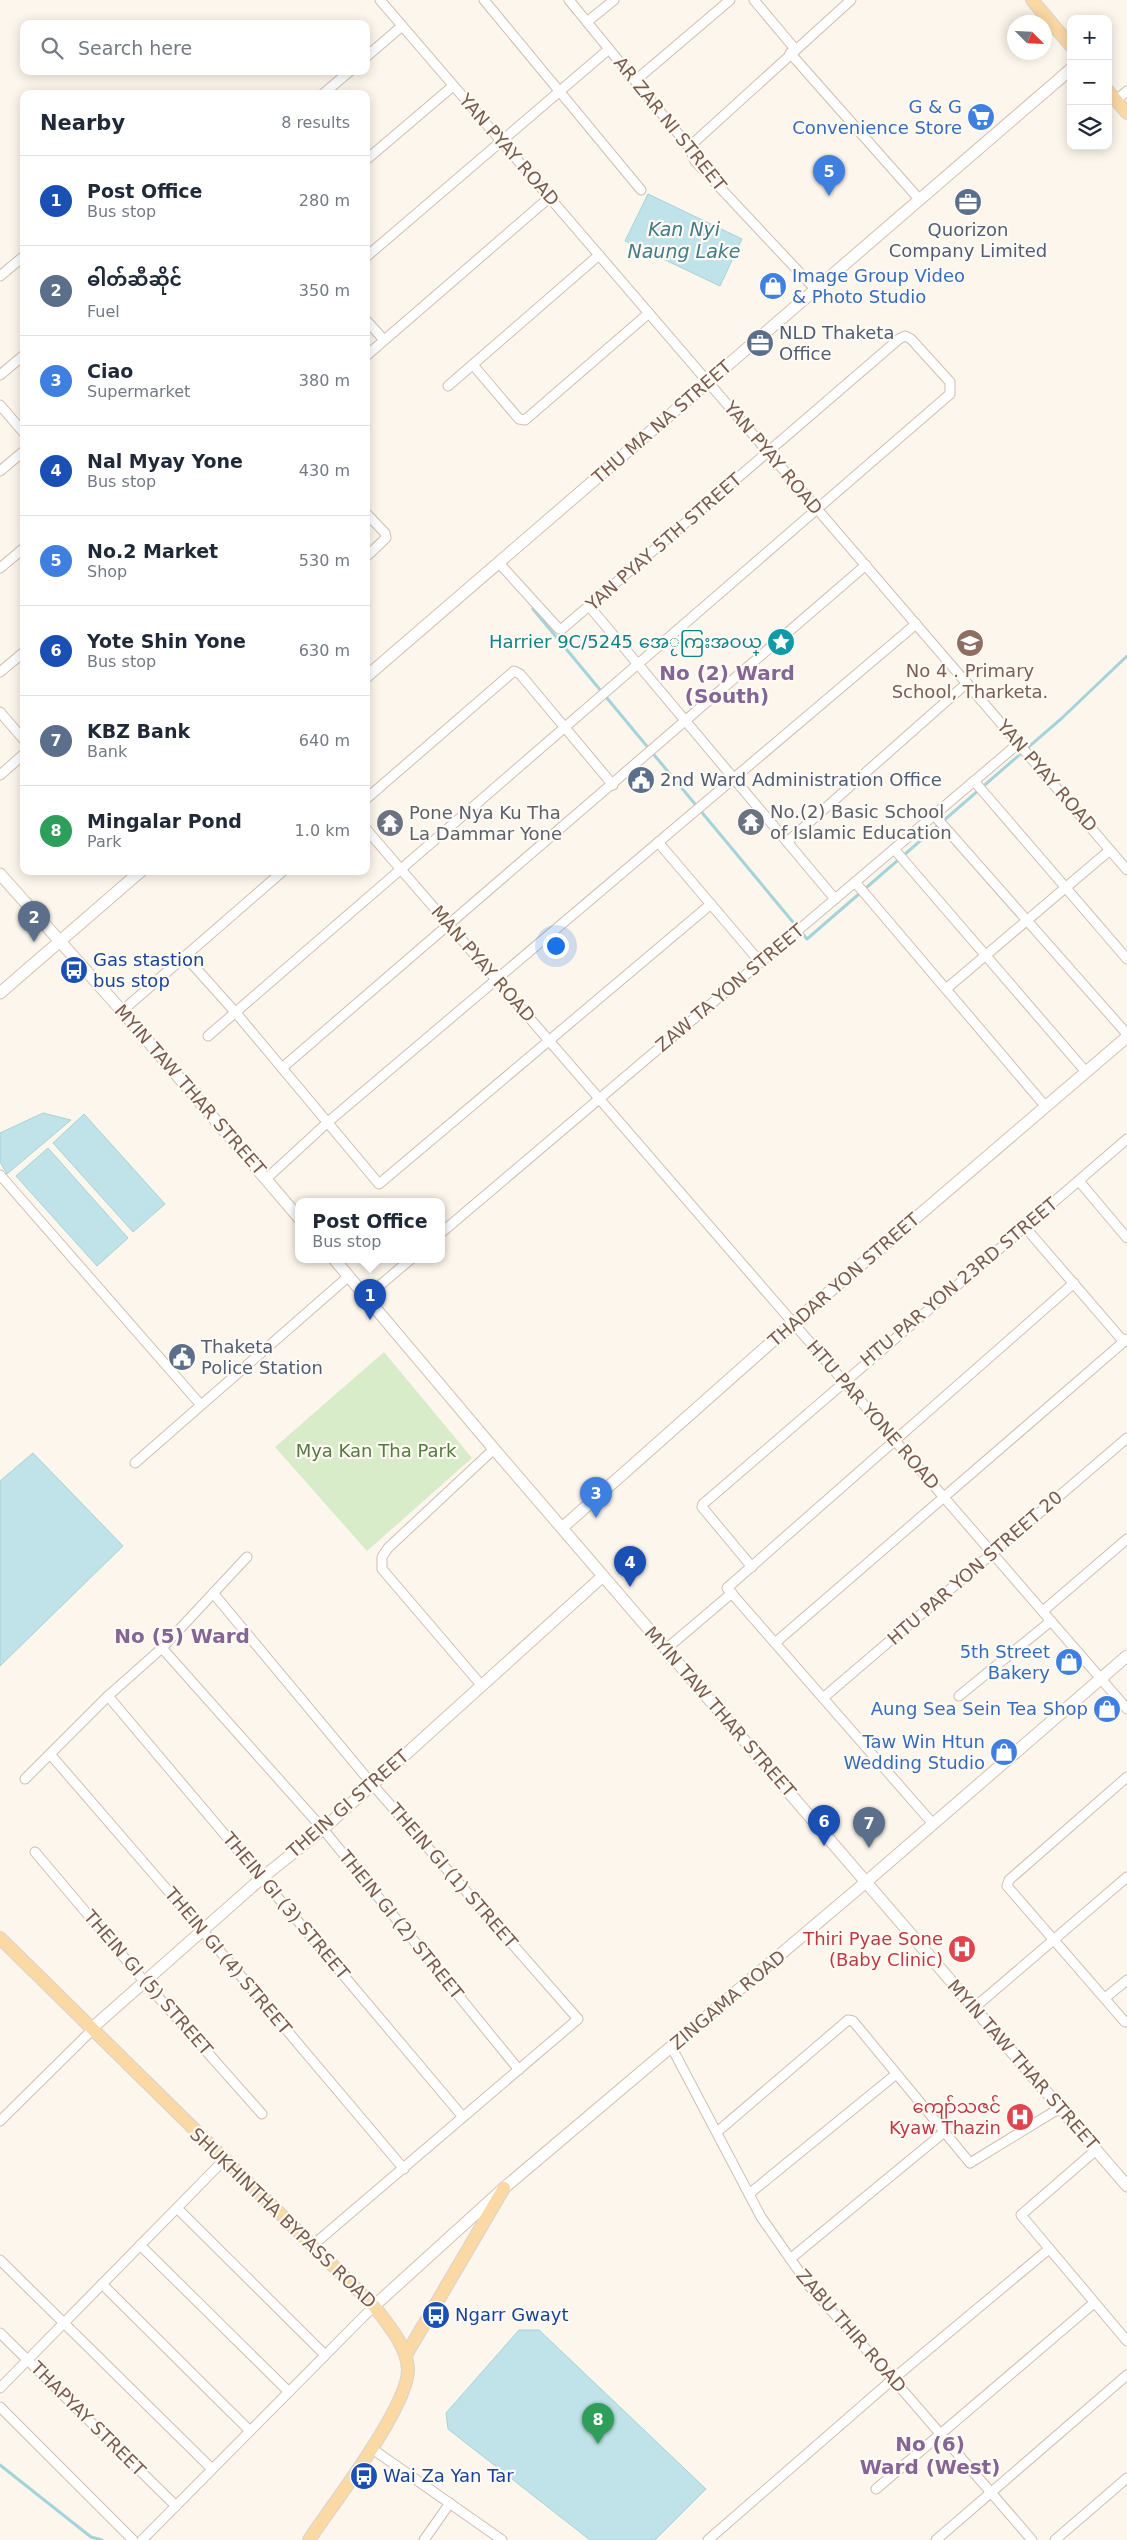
<!DOCTYPE html>
<meta charset="utf-8">
<style>
body{margin:0;font-family:"DejaVu Sans","Noto Sans Myanmar",sans-serif;background:#f2f2f3;color:#1f2937}
.controls{position:absolute;right:15px;top:15px;display:grid;overflow:hidden;border-radius:10px;box-shadow:0 2px 12px #0003}
.controls button{width:45px;height:45px;display:grid;place-items:center;padding:0;border:0;border-bottom:1px solid #e0e1e3;background:#fff;color:#1f2937;font:25px sans-serif}
.compass{position:absolute;left:1007px;top:15px;width:45px;height:45px;border-radius:50%;background:#fff;box-shadow:0 2px 12px #0003;rotate:114deg}
.you{position:absolute;left:555px;top:945px;width:18px;height:18px;margin:-12px;border:4px solid #fff;border-radius:50%;background:#1a73e8;box-shadow:0 0 0 8px #1a73e833}
.badge{display:grid;place-items:center;width:32px;height:32px;border-radius:50%;background:#e76f51;color:#fff;font-size:16px;font-weight:700}
.pin{position:absolute;translate:-50% -41px;filter:drop-shadow(0 1px 2px #0008)}
.pin::after{content:'';position:absolute;top:26px;width:18px;height:15px;background:inherit;clip-path:polygon(0 0,100% 0,50% 100%)}
.popup{position:absolute;left:295px;top:1198px;width:150px;height:65px;box-sizing:border-box;display:grid;place-content:center;border-radius:10px;background:#fff;filter:drop-shadow(0 1px 4px #0005);font-size:16px;white-space:nowrap;color:#747a83}
.popup b{font-size:19px;color:#1f2937}
.popup::after{content:'';position:absolute;left:50%;top:100%;margin-left:-10px;border:10px solid transparent;border-top-color:#fff}
.list{margin:0;padding:0;list-style:none}
h2{display:flex;justify-content:space-between;align-items:center;height:65px;margin:0;padding:0 20px;font-size:21px}
h2 small{font-size:16px;font-weight:400;color:#747a83}
.list li{display:grid;grid-template-columns:32px 1fr auto;gap:15px;align-items:center;box-sizing:border-box;height:90px;padding:0 20px;border-top:1px solid #e0e1e3}
.list b{display:block;font-size:19px;white-space:nowrap}
.list p{margin:0;font-size:16px;white-space:nowrap;color:#747a83}
.list em{font-size:16px;font-style:normal;color:#747a83}
.icon{flex:none;width:28px;height:28px;fill:none;stroke:currentColor;stroke-width:2;stroke-linecap:round;stroke-linejoin:round}
.map{position:relative;flex:none;width:1127px;height:2540px;overflow:hidden}
.search{position:absolute;background:#fff;box-shadow:0 2px 12px #0003;left:20px;top:20px;width:350px;height:55px;display:flex;align-items:center;gap:12px;box-sizing:border-box;padding:0 18px;border-radius:10px;color:#747a83;font-size:19px}
.panel{position:absolute;background:#fff;box-shadow:0 2px 12px #0003;left:20px;top:90px;width:350px;height:785px;border-radius:10px}
.map>svg:first-child{display:block}
.green{fill:#d8ecc9}
.water{fill:#bfe3e8;stroke:#a5d3da}
.lines{fill:none;stroke-linecap:round;stroke-linejoin:round}
.stream{stroke:#a5d3da;stroke-width:3}
.street-casing{stroke:#d1beb0;stroke-width:11}
.secondary-casing{stroke:#d6c0b0;stroke-width:13}
.primary-casing{stroke:#dad1cd;stroke-width:14}
.street{stroke:#fff;stroke-width:9}
.secondary{stroke:#fff;stroke-width:11}
.primary{stroke:#fbd9a5;stroke-width:12}
.labels{text-anchor:middle;stroke-width:4.5;stroke-linejoin:round;paint-order:stroke}
.shop-label{font-size:18px;fill:#366cbe;stroke:#fffaf3;text-anchor:end}
.street-label{font-size:18px;fill:#7a5c4d;stroke:#fffaf3}
.service-label{font-size:18px;fill:#4e5e75;stroke:#fffaf3;text-anchor:start}
.culture-label{font-size:18px;fill:#0d838f;stroke:#fffaf3;text-anchor:end}
.education-label{font-size:18px;fill:#785e54;stroke:#fffaf3}
.worship-label{font-size:18px;fill:#5b616d;stroke:#fffaf3;text-anchor:start}
.transit-label{font-size:18px;fill:#164399;stroke:#fffaf3;text-anchor:start}
.park-label{font-size:18px;fill:#537a41;stroke:#fffaf3}
.health-label{font-size:18px;fill:#be3a42;stroke:#fffaf3;text-anchor:end}
.water-label{font-size:19px;font-style:italic;fill:#437c86;stroke:#fffaf3}
.quarter-label{font-size:20px;font-weight:bold;fill:#846695;stroke:#fffaf3}
</style>
<div class="map">
<svg width="1127" height="2540" viewBox="0 0 1127 2540">
<rect width="100%" height="100%" fill="#fdf6ec"/>
<polygon class="green" points="384,1352 472,1458 367,1551 275,1447"/>
<g class="water">
<polygon points="648,194 742,239 720,286 625,241"/>
<polygon points="43,1113 71,1120 7,1174 0,1162 0,1133"/>
<polygon points="84,1114 165,1204 133,1232 53,1143"/>
<polygon points="48,1148 128,1238 97,1266 16,1176"/>
<polygon points="33,1453 123,1546 0,1666 0,1481"/>
<polygon points="519,2330 539,2330 706,2489 655,2540 590,2540 448,2429 446,2413"/>
</g>
<g class="lines">
<g class="stream">
<polyline points="533,609 807,939 1062,718 1127,656"/>
<polyline points="0,2465 91,2537 102,2540"/>
</g>
<g class="street-casing">
<g id="street">
<polyline points="380,0 1127,870"/>
<polyline points="484,0 641,190"/>
<polyline points="569,0 689,147 695,161 815,289"/>
<polyline points="754,0 795,49"/>
<polyline points="587,22 614,0"/>
<polyline points="790,53 919,199"/>
<polyline points="366,57 402,26"/>
<polyline points="636,80 730,0"/>
<polyline points="323,94 350,71"/>
<polyline points="1116,100 1127,91"/>
<polyline points="689,147 851,0"/>
<polyline points="366,160 453,86"/>
<polyline points="366,257 609,49"/>
<polyline points="0,276 24,256"/>
<polyline points="366,320 384,340"/>
<polyline points="366,356 550,197"/>
<polyline points="473,365 519,419 525,420 649,313"/>
<polyline points="0,375 24,355"/>
<polyline points="448,386 599,255"/>
<polyline points="0,405 24,433"/>
<polyline points="0,471 24,451"/>
<polyline points="366,513 385,533 386,538 366,557"/>
<polyline points="0,568 24,548"/>
<polyline points="589,606 835,899"/>
<polyline points="0,672 24,652"/>
<polyline points="0,712 24,740"/>
<polyline points="0,775 24,754"/>
<polyline points="974,781 1127,959"/>
<polyline points="366,799 514,671 520,674 613,785"/>
<polyline points="934,815 1127,1034"/>
<polyline points="366,829 1127,1709"/>
<polyline points="658,842 760,962"/>
<polyline points="787,842 967,683"/>
<polyline points="894,849 1086,1072"/>
<polyline points="855,882 1046,1107"/>
<polyline points="185,956 236,1013 379,1184 711,904"/>
<polyline points="946,989 1110,850"/>
<polyline points="122,1011 283,871"/>
<polyline points="208,1036 950,394 950,382 911,339 905,336 899,339 562,629 559,629 498,562"/>
<polyline points="282,1068 866,565"/>
<polyline points="0,1175 200,1404"/>
<polyline points="266,1179 328,1122 916,624"/>
<polyline points="1079,1181 1127,1238"/>
<polyline points="1024,1226 1124,1342"/>
<polyline points="441,1233 1019,743"/>
<polyline points="366,1297 411,1259"/>
<polyline points="135,1463 349,1276"/>
<polyline points="752,1567 702,1507 703,1504 1127,1139"/>
<polyline points="213,1593 372,1784 578,2019 313,2245"/>
<polyline points="1043,1611 1127,1539"/>
<polyline points="775,1643 1127,1339"/>
<polyline points="162,1648 323,1829 519,2070"/>
<polyline points="666,1649 732,1593"/>
<polyline points="482,1686 382,1569 382,1557 388,1548 494,1449"/>
<polyline points="108,1696 463,2117"/>
<polyline points="959,1696 1051,1621"/>
<polyline points="823,1698 1127,1438"/>
<polyline points="50,1754 202,1930 404,2169"/>
<polyline points="25,1779 108,1696 162,1648 247,1557"/>
<polyline points="933,1824 727,1588 1074,1283"/>
<polyline points="35,1852 144,1981 262,2114"/>
<polyline points="1105,1998 1127,1980"/>
<polyline points="974,2008 1127,1877"/>
<polyline points="1125,2022 1007,1886 1009,1880 1127,1777"/>
<polyline points="672,2048 761,2217 810,2287 893,2379 1032,2540"/>
<polyline points="0,2121 92,2030"/>
<polyline points="717,2132 848,2020 853,2021 970,2163 1060,2108"/>
<polyline points="1096,2150 1021,2215 1127,2341"/>
<polyline points="749,2194 895,2075"/>
<polyline points="177,2208 325,2355"/>
<polyline points="140,2245 289,2392"/>
<polyline points="790,2259 943,2133"/>
<polyline points="0,2260 212,2469"/>
<polyline points="102,2284 250,2431"/>
<polyline points="0,2333 176,2506"/>
<polyline points="0,2388 224,2160"/>
<polyline points="0,2407 133,2540"/>
<polyline points="371,2448 502,2540"/>
<polyline points="876,2489 1094,2303"/>
<polyline points="142,2540 374,2306"/>
<polyline points="424,2540 450,2503"/>
<polyline points="708,2540 893,2379 1049,2249"/>
<polyline points="936,2540 1127,2375"/>
<polyline points="1055,2540 1127,2478"/>
</g>
</g>
<g class="secondary-casing">
<g id="secondary">
<polyline points="366,677 1071,69"/>
<polyline points="0,874 122,1011 299,1218"/>
<polyline points="0,993 141,871"/>
<polyline points="334,1259 494,1449 1127,2186"/>
<polyline points="563,1527 793,1323 1127,1037"/>
<polyline points="91,2029 263,1877 323,1829 603,1576"/>
<polyline points="374,2306 504,2188 866,1882 1127,1656"/>
</g>
</g>
<g class="primary-casing">
<g id="primary">
<polyline points="1032,0 1071,46"/>
<polyline points="1108,91 1127,113"/>
<path d="M0,1938l374,368c13,17 33,40 34,63 1,37 -76,136 -99,171"/>
<polyline points="406,2355 504,2188"/>
</g>
</g>
<use href="#street" class="street"/>
<use href="#secondary" class="secondary"/>
<use href="#primary" class="primary"/>
</g>
<defs>
<g id="supermarket-disc" transform="scale(1.4375)"><circle r="9.5" fill="#3f7fe0" stroke="#fffaf3"/><path d="M-6-5.5h2.5l.6 2H6L4.5 2H-2.5L-4.4-4H-6ZM-1.5 3.2a1.3 1.3 0 1 0 .1 0ZM3 3.2a1.3 1.3 0 1 0 .1 0Z" fill="#fff"/></g>
<g id="office-disc" transform="scale(1.4375)"><circle r="9.5" fill="#5c6f8a" stroke="#fffaf3"/><path d="M-6-3h4V-5.5h4V-3h4V5H-6ZM-1-4.5V-3h2v-1.5ZM-6 0V1H6V0Z" fill="#fff"/></g>
<g id="shop-disc" transform="scale(1.4375)"><circle r="9.5" fill="#3f7fe0" stroke="#fffaf3"/><path d="M-5-2.5h2.3a2.7 3.5 0 0 1 5.4 0H5L5.5 6h-11ZM-1.5-2.5h3a1.5 2.3 0 0 0-3 0Z" fill="#fff"/></g>
<g id="sight-disc" transform="scale(1.4375)"><circle r="9.5" fill="#0f9aa8" stroke="#fffaf3"/><path d="M0-6L1.8-2.2L6-1.7L2.9 1.2L3.7 5.4L0 3.3L-3.7 5.4L-2.9 1.2L-6-1.7L-1.8-2.2Z" fill="#fff"/></g>
<g id="school-disc" transform="scale(1.4375)"><circle r="9.5" fill="#8d6e63" stroke="#fffaf3"/><path d="M0-5L7-2L0 1L-7-2ZM-4 1L0 2.5L4 1V4Q0 6-4 4Z" fill="#fff"/></g>
<g id="civic-disc" transform="scale(1.4375)"><circle r="9.5" fill="#5c6f8a" stroke="#fffaf3"/><path d="M-.6-6.5H3V-4.5H.6V-3L4-1V1h2V6H-6V1h2V-1L-.6-3ZM-1.2 2.5V6h2.4V2.5Z" fill="#fff"/></g>
<g id="temple-disc" transform="scale(1.4375)"><circle r="9.5" fill="#6b7280" stroke="#fffaf3"/><path d="M0-6L5-2H3V0L6.5 2.5H4V6H1.5V3h-3V6H-4V2.5H-6.5L-3 0V-2H-5Z" fill="#fff"/></g>
<g id="bus-disc" transform="scale(1.4375)"><circle r="9.5" fill="#1a4fb4" stroke="#fffaf3"/><path d="M-5-6H5V4H4V6H2V4H-2V6H-4V4H-5ZM-3.5-4V0h7V-4ZM-3.5 1.2v1.5H-2V1.2ZM2 1.2v1.5H3.5V1.2Z" fill="#fff"/></g>
<g id="hospital-disc" transform="scale(1.4375)"><circle r="9.5" fill="#e0444e" stroke="#fffaf3"/><path d="M-5-5h3v3.5h4V-5h3V5h-3V1.5h-4V5h-3Z" fill="#fff"/></g>
</defs>
<g fill-rule="evenodd">
<use href="#supermarket-disc" x="981" y="117"/>
<use href="#office-disc" x="968" y="202"/>
<use href="#shop-disc" x="773" y="286"/>
<use href="#office-disc" x="760" y="343"/>
<use href="#sight-disc" x="781" y="642"/>
<use href="#school-disc" x="970" y="643"/>
<use href="#civic-disc" x="641" y="780"/>
<use href="#temple-disc" x="751" y="822"/>
<use href="#temple-disc" x="390" y="823"/>
<use href="#bus-disc" x="74" y="970"/>
<use href="#civic-disc" x="182" y="1357"/>
<use href="#shop-disc" x="1069" y="1662"/>
<use href="#shop-disc" x="1107" y="1709"/>
<use href="#shop-disc" x="1004" y="1752"/>
<use href="#hospital-disc" x="962" y="1949"/>
<use href="#hospital-disc" x="1020" y="2117"/>
<use href="#bus-disc" x="436" y="2315"/>
<use href="#bus-disc" x="364" y="2476"/>
</g>
<g class="labels">
<g class="shop-label">
<text x="962" y="113">G &amp; G<tspan x="962" dy="21">Convenience Store</tspan></text>
<text x="792" y="282" text-anchor="start">Image Group Video<tspan x="792" dy="21">&amp; Photo Studio</tspan></text>
<text x="1050" y="1658">5th Street<tspan x="1050" dy="21">Bakery</tspan></text>
<text x="1088" y="1715">Aung Sea Sein Tea Shop</text>
<text x="985" y="1748">Taw Win Htun<tspan x="985" dy="21">Wedding Studio</tspan></text>
</g>
<g class="street-label">
<text transform="translate(670 124) rotate(51)" y="6">AR ZAR NI STREET</text>
<text transform="translate(509 150) rotate(49)" y="6">YAN PYAY ROAD</text>
<text transform="translate(662 422) rotate(-41)" y="6">THU MA NA STREET</text>
<text transform="translate(773 458) rotate(50)" y="6">YAN PYAY ROAD</text>
<text transform="translate(664 542) rotate(-41)" y="6">YAN PYAY 5TH STREET</text>
<text transform="translate(1047 776) rotate(49)" y="6">YAN PYAY ROAD</text>
<text transform="translate(483 964) rotate(49)" y="6">MAN PYAY ROAD</text>
<text transform="translate(730 988) rotate(-40)" y="6">ZAW TA YON STREET</text>
<text transform="translate(190 1090) rotate(49)" y="6">MYIN TAW THAR STREET</text>
<text transform="translate(844 1280) rotate(-41)" y="6">THADAR YON STREET</text>
<text transform="translate(959 1282) rotate(-40)" y="6">HTU PAR YON 23RD STREET</text>
<text transform="translate(873 1415) rotate(49)" y="6">HTU PAR YONE ROAD</text>
<text transform="translate(975 1568) rotate(-41)" y="6">HTU PAR YON STREET 20</text>
<text transform="translate(720 1712) rotate(49)" y="6">MYIN TAW THAR STREET</text>
<text transform="translate(348 1804) rotate(-41)" y="6">THEIN GI STREET</text>
<text transform="translate(453 1876) rotate(49)" y="6">THEIN GI (1) STREET</text>
<text transform="translate(286 1906) rotate(50)" y="6">THEIN GI (3) STREET</text>
<text transform="translate(401 1925) rotate(51)" y="6">THEIN GI (2) STREET</text>
<text transform="translate(228 1961) rotate(50)" y="6">THEIN GI (4) STREET</text>
<text transform="translate(148 1983) rotate(49)" y="6">THEIN GI (5) STREET</text>
<text transform="translate(728 2000) rotate(-40)" y="6">ZINGAMA ROAD</text>
<text transform="translate(1023 2065) rotate(49)" y="6">MYIN TAW THAR STREET</text>
<text transform="translate(283 2218) rotate(44)" y="6">SHUKHINTHA BYPASS ROAD</text>
<text transform="translate(851 2331) rotate(49)" y="6">ZABU THIR ROAD</text>
<text transform="translate(88 2419) rotate(45)" y="6">THAPYAY STREET</text>
</g>
<g class="service-label">
<text x="968" y="236" text-anchor="middle">Quorizon<tspan x="968" dy="21">Company Limited</tspan></text>
<text x="779" y="339">NLD Thaketa<tspan x="779" dy="21">Office</tspan></text>
<text x="660" y="786">2nd Ward Administration Office</text>
<text x="201" y="1353">Thaketa<tspan x="201" dy="21">Police Station</tspan></text>
</g>
<g class="culture-label">
<text x="762" y="648">Harrier 9C/5245 အေႂကြးအဝယ္</text>
</g>
<g class="education-label">
<text x="970" y="677">No 4 . Primary<tspan x="970" dy="21">School, Tharketa.</tspan></text>
</g>
<g class="worship-label">
<text x="770" y="818">No.(2) Basic School<tspan x="770" dy="21">of Islamic Education</tspan></text>
<text x="409" y="819">Pone Nya Ku Tha<tspan x="409" dy="21">La Dammar Yone</tspan></text>
</g>
<g class="transit-label">
<text x="93" y="966">Gas stastion<tspan x="93" dy="21">bus stop</tspan></text>
<text x="455" y="2321">Ngarr Gwayt</text>
<text x="383" y="2482">Wai Za Yan Tar</text>
</g>
<g class="park-label">
<text x="376" y="1457">Mya Kan Tha Park</text>
</g>
<g class="health-label">
<text x="943" y="1945">Thiri Pyae Sone<tspan x="943" dy="21">(Baby Clinic)</tspan></text>
<text x="1001" y="2113">ကျော်သဇင်<tspan x="1001" dy="21">Kyaw Thazin</tspan></text>
</g>
<g class="water-label">
<text x="684" y="236">Kan Nyi<tspan x="684" dy="22">Naung Lake</tspan></text>
</g>
<g class="quarter-label">
<text x="727" y="680">No (2) Ward<tspan x="727" dy="23">(South)</tspan></text>
<text x="182" y="1643">No (5) Ward</text>
<text x="930" y="2451">No (6)<tspan x="930" dy="23">Ward (West)</tspan></text>
</g>
</g>
</svg>
<div class="controls">
<button>+</button>
<button>−</button>
<button><svg class="icon" aria-label="layers" viewBox="0 0 24 24"><path d="M12 4l9 5-9 5-9-5zM3 14l9 5 9-5"/></svg></button>
</div>
<svg class="compass" viewBox="-18 -18 36 36"><path d="M0-13l5 13h-10z" fill="#e53935"/><path d="M0 13l5-13h-10z" fill="#747a83"/></svg>
<div class="you"></div>
<div class="pin badge" style="left:370px;top:1320px;background:#1a4fb4">1</div>
<div class="popup"><b>Post Office</b>Bus stop</div>
<div class="pin badge" style="left:34px;top:942px;background:#5c6f8a">2</div>
<div class="pin badge" style="left:596px;top:1518px;background:#3f7fe0">3</div>
<div class="pin badge" style="left:630px;top:1587px;background:#1a4fb4">4</div>
<div class="pin badge" style="left:829px;top:196px;background:#3f7fe0">5</div>
<div class="pin badge" style="left:824px;top:1846px;background:#1a4fb4">6</div>
<div class="pin badge" style="left:869px;top:1848px;background:#5c6f8a">7</div>
<div class="pin badge" style="left:598px;top:2444px;background:#2e9e5b">8</div>
<div class="search"><svg class="icon" aria-label="search" viewBox="0 0 24 24"><circle cx="10" cy="10" r="6"/><path d="M15 15l6 6"/></svg>Search here</div>
<section class="panel">
<h2>Nearby<small>8 results</small></h2>
<ul class="list">
<li><span class="badge" style="background:#1a4fb4">1</span><div><b>Post Office</b><p>Bus stop</p></div><em>280 m</em></li>
<li><span class="badge" style="background:#5c6f8a">2</span><div><b>ဓါတ်ဆီဆိုင်</b><p>Fuel</p></div><em>350 m</em></li>
<li><span class="badge" style="background:#3f7fe0">3</span><div><b>Ciao</b><p>Supermarket</p></div><em>380 m</em></li>
<li><span class="badge" style="background:#1a4fb4">4</span><div><b>Nal Myay Yone</b><p>Bus stop</p></div><em>430 m</em></li>
<li><span class="badge" style="background:#3f7fe0">5</span><div><b>No.2 Market</b><p>Shop</p></div><em>530 m</em></li>
<li><span class="badge" style="background:#1a4fb4">6</span><div><b>Yote Shin Yone</b><p>Bus stop</p></div><em>630 m</em></li>
<li><span class="badge" style="background:#5c6f8a">7</span><div><b>KBZ Bank</b><p>Bank</p></div><em>640 m</em></li>
<li><span class="badge" style="background:#2e9e5b">8</span><div><b>Mingalar Pond</b><p>Park</p></div><em>1.0 km</em></li>
</ul>
</section>
</div>
